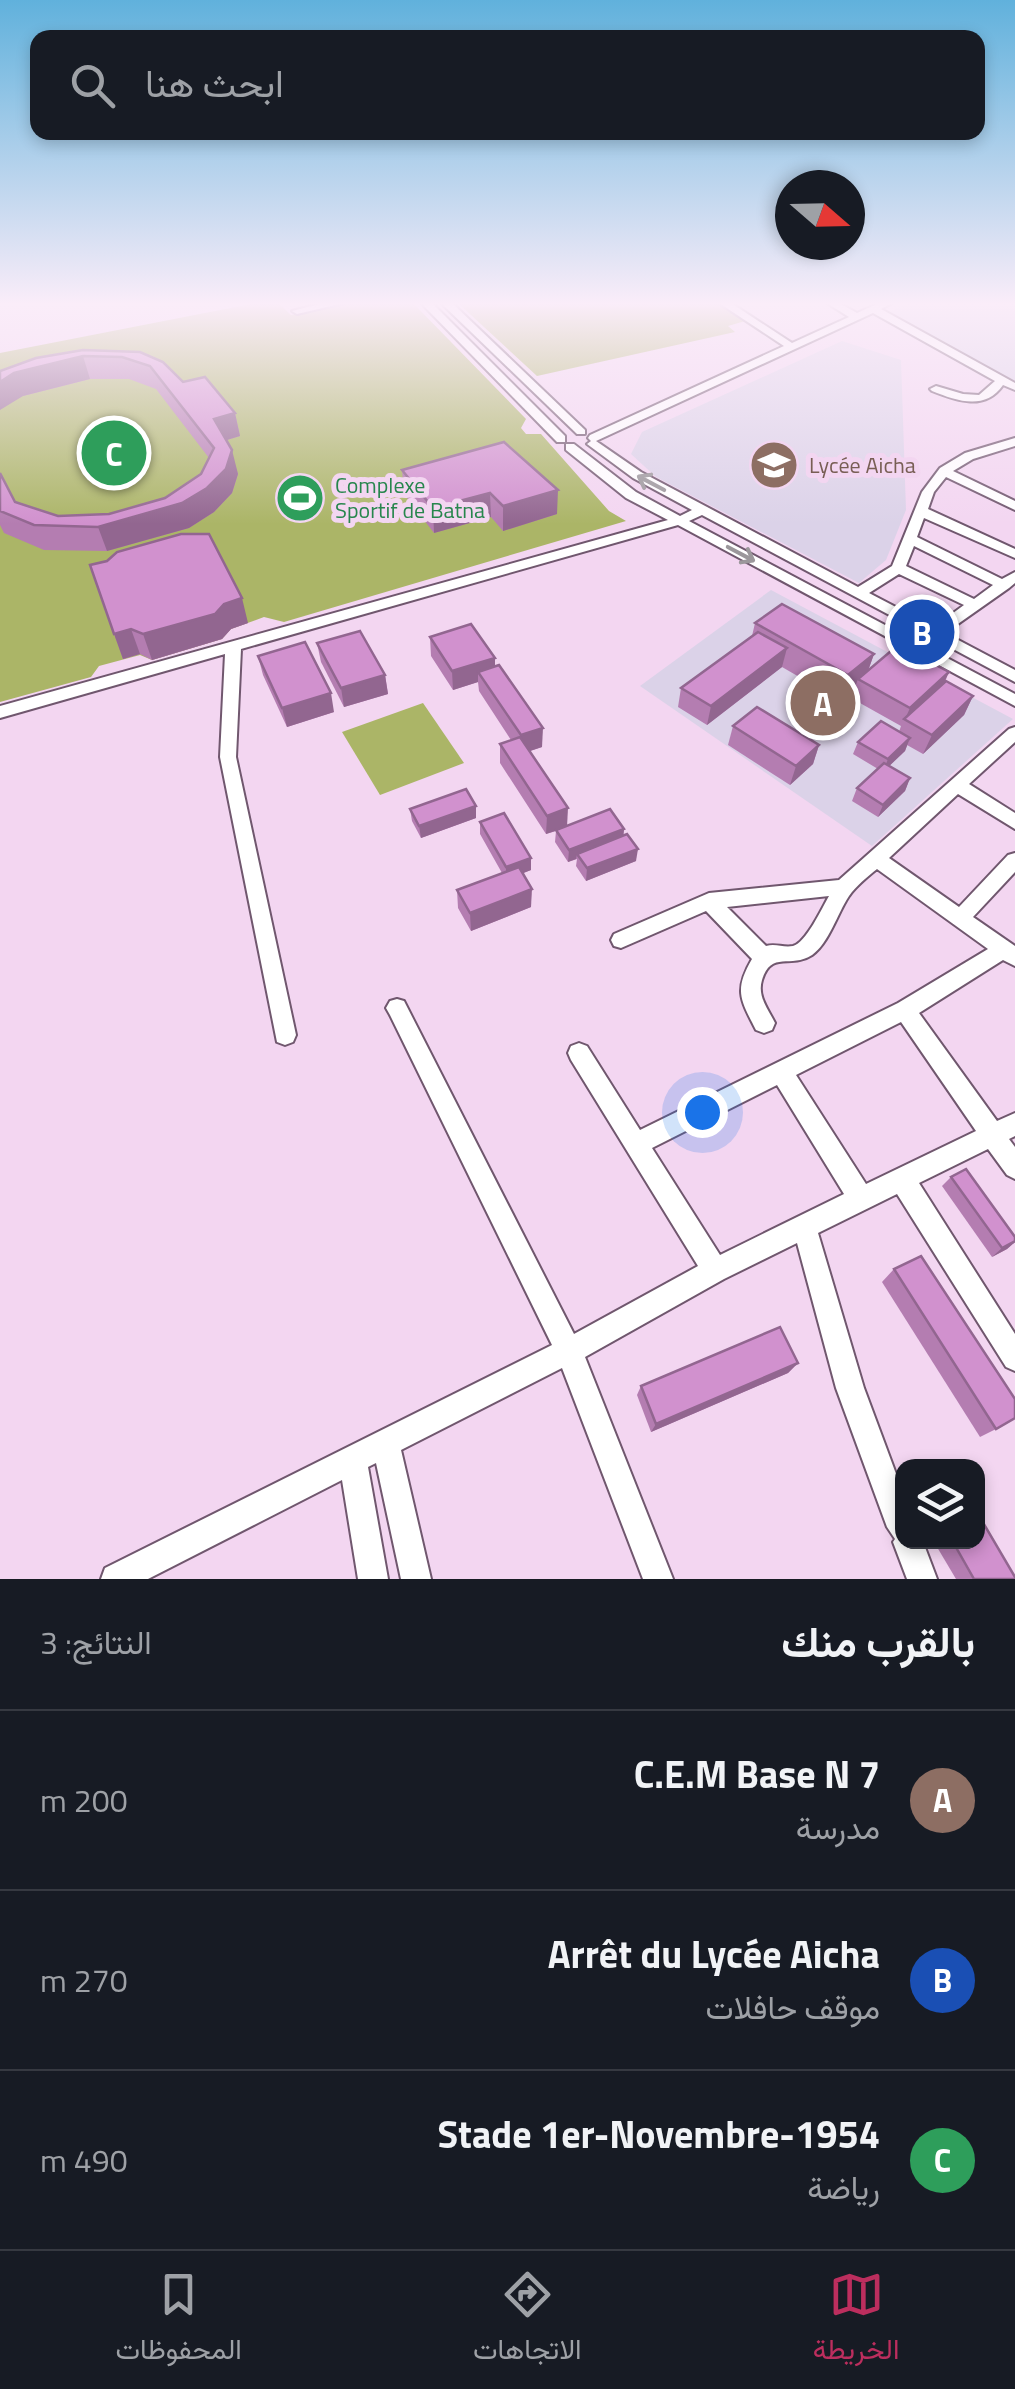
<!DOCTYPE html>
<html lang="ar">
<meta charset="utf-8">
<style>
body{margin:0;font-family:"Titillium Web",Vazirmatn,sans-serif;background:#20242c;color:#f1f3f6;direction:rtl}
.controls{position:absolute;right:30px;bottom:30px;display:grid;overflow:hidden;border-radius:20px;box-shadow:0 5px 15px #0003}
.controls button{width:90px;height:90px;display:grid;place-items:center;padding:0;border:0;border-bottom:2px solid #363941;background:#171b24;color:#f1f3f6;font:50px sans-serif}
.compass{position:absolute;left:775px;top:170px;width:90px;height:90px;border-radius:50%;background:#171b24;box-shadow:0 5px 15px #0003;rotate:110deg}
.you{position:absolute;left:702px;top:1112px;width:35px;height:35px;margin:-25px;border:8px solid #fff;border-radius:50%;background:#1a73e8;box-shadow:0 0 0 15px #1a73e833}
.badge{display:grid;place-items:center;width:65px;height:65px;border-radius:50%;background:#bc2e5e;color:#fff;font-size:32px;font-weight:700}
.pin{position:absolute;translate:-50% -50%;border:5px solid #fff;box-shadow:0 2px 10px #0006}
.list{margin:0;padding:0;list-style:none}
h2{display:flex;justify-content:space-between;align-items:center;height:130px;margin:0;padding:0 40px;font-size:42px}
h2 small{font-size:32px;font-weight:400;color:#9ea1a6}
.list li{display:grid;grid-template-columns:65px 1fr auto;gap:30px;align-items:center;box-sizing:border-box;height:180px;padding:0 40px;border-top:2px solid #363941}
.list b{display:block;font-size:38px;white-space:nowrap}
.list p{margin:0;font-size:32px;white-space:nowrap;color:#9ea1a6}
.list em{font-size:32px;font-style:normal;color:#9ea1a6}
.icon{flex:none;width:55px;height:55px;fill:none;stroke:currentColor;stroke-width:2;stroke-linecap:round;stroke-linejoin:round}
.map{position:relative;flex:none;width:1015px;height:1579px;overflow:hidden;direction:ltr}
.search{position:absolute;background:#171b24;box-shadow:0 5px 15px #0003;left:30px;right:30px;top:30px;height:110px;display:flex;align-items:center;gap:25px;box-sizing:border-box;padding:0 35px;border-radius:20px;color:#9ea1a6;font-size:38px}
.sheet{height:670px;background:#171b24}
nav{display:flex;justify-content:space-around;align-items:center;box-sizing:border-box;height:140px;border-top:2px solid #363941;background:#171b24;font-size:28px;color:#9ea1a6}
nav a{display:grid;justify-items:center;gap:5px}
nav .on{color:#bc2e5e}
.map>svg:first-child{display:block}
.education{fill:#dbd2e8}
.green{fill:#abb567}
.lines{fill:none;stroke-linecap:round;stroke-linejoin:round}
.minor-casing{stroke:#70576e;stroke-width:4}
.minor{fill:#fff;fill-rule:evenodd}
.wall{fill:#b47db1}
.shaded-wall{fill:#926690}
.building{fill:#d191ce;stroke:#926690;stroke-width:2.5}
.oneway{stroke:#9b979b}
.labels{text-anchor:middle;stroke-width:10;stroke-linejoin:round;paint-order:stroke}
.far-education-label{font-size:22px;fill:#785e54;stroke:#f3d6f1;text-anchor:start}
.far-leisure-label{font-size:22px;fill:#27864d;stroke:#f3d6f1;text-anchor:start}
</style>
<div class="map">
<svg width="1015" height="1579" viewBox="0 0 1015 1579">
<rect width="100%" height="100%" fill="#f3d6f1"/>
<g class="education">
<polygon points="908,303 1015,303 1015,384 889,312"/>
<polygon points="842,341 901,360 906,510 886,560 859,583 656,477 631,454 642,432"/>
<polygon points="771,590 1013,719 872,846 640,686"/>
</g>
<g class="green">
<polygon points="256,303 278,303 291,315 351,303 413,303 526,419 521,428 526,434 541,434 609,511 626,521 284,622 264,617 231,629 222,639 152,660 140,655 99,666 91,677 0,702 0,353"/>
<polygon points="458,303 718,303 745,321 728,326 735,332 537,376"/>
<polygon points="423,703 464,763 380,795 342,732"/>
</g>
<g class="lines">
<g class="minor-casing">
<g id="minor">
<polygon points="323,303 344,303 297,314 292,311"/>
<polygon points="421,303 432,303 565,436 565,442 557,442"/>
<polygon points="441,303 452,303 585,430 585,434 577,434"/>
<path d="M719,303h12l61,40 57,-26 -22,-14h12l18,10 22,-10h13l-11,6 134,74v7l-12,-5c-18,26 -46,16 -71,6l-2,-2 6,-3 27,8 16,1 16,-14 -122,-68 -277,128 45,31 217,115 34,-21 30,-74 18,-24 25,-15 50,-15v8l-42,13 -20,12 62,30v9l-69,-33 -12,15 -6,17 87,40v9l-91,-40 -7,19 85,42 13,-7v11l-6,5 -64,45 70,37v12l-313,-167 -13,6 326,173v12l-337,-181 -437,124 -5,108 60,278 -3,7 -8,3 -8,-3 -57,-285 5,-103 -225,64v-12l668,-186 -42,-22 -60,-48v-6h8l62,48 44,24 12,-6 -59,-32 -46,-34 4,-3 -3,-3 2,-3 194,-89zM914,546l79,39 -19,14 -68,-33zM899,574l65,31 -30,22 -65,-34z"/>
<path d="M1015,727v15l-46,42 46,29v16l-57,-35 -69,64 70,49 49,-52 7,-2v19l-42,45 42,29v20l-12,-6 -84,53 78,108 18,-8v23l-6,3 6,8v32l-8,-4 -19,-26 -69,34 96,151v37l-9,-4 -109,-173 -79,39 46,155 38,102v52h21l14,37h-30l-14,-37 2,-3 -8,-12 -51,-139 -39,-145 -73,36 -139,78 88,222h-30l-81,-211 -161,82 30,129h-30l-25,-116 -8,4 20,112h-30l-16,-99 -194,99h-47l4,-11 447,-223 -162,-330 -4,-7 4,-7 7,-2 7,2 170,333 124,-68 -127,-206 -3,-7 3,-7 8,-3 8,3 53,84 258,-127 90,-54 -111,-80c-10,8 -21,17 -28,27 -12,18 -20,47 -37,59 -21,14 -41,-5 -50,25 -5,16 6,29 13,43l-3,7 -8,3 -8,-3c-16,-31 -22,-40 -4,-71l-46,-48 -85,37 -7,-2 -3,-6 3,-6 95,-41 130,-13 170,-151zM829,896c-7,12 -23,47 -36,50 -10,2 -17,-3 -27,0l-39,-39zM901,1022l75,109 -110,53 -70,-109zM777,1085l67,109 -124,61 -68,-107z"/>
</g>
</g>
<use href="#minor" class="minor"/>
</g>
<g class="wall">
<polygon points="83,350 163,362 183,382 235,413 240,436 227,440 238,474 232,493 214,512 189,528 107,551 44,550 4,533 0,525 0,473 15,502 58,516 109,514 165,498 201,474 209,458 156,389 129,379 90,379 23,396"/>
<polygon points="504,442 557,514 503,531 491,517 434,533 404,494 402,470"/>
<polygon points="90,565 248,623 231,629 222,639 152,660 140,654 123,659"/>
<polygon points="755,623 874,654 868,671 945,683 973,696 964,715 923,754 907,745 905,751 889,766 910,778 905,791 878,817 852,801 857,788 878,769 853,754 858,742 899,732 901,726 851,698 855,687 839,700 782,667 707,725 678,707 681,688 752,636"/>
<polygon points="430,637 495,658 495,666 542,747 530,751 567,826 624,829 623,836 636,861 586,881 576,866 577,859 568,862 555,842 556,831 546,834 500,763 500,744 511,740 479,691 478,682 453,690 431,656"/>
<polygon points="317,643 385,675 388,694 344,707 321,662"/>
<polygon points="258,656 334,712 287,727 263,675"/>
<polygon points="733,726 819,745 813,764 790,785 728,745"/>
<polygon points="476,806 476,818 421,838 412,821 410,809"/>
<polygon points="480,822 531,858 531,870 523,873 531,907 471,931 458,908 457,890 502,873 480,834"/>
<polygon points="951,1177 1015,1242 1007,1249 992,1257 942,1186"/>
<polygon points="894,1269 996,1429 980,1437 882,1282"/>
<polygon points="798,1363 788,1373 651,1432 637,1395 641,1386"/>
<polygon points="934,1542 978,1542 1015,1579 956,1579"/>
</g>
<g class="shaded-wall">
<polygon points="83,356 90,379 23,396 0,410 0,382 14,373"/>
<polygon points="235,413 240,436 220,442 214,419"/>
<polygon points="232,450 238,474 232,493 214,512 189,528 107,551 98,527 182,503"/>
<polygon points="558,490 557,514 503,531 503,506"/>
<polygon points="490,493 491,517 434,533 433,508"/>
<polygon points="242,598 248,623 231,629 222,639 152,660 143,634"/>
<polygon points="131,629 140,654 123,659 114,634"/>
<polygon points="787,648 782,667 707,725 711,706"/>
<polygon points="874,654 865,679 858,679 855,687 839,700 848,675"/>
<polygon points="495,658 495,677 478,672 478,682 453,690 452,671"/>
<polygon points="949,672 941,691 905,719 910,708"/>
<polygon points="385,675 388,694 344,707 341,688"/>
<polygon points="331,693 334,712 287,727 282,708"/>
<polygon points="973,696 964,715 923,754 932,735"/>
<polygon points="543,728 542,747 521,754 521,735"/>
<polygon points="910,738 905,751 883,772 888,759"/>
<polygon points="819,745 813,764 790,785 796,766"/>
<polygon points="910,778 905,791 878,817 883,805"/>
<polygon points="476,806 476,818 421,838 419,826"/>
<polygon points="568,808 567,827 546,834 547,816"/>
<polygon points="624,829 623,841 577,854 576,859 568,862 569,850"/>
<polygon points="638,849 636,861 586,881 587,868"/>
<polygon points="531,858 531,870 506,880 506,867"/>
<polygon points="532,889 531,907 471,931 470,913"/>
<polygon points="1015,1242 1007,1249 992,1257 1002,1248"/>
<polygon points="798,1363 788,1373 651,1432 656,1424"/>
</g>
<g class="building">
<polygon points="83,350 140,352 163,362 183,382 205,377 235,413 214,419 232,450 226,469 207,488 182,503 98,527 34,525 0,511 0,473 15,502 58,516 109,514 165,498 201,474 214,448 150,366 122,357 83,356 14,373 0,382 0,371 36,358"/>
<polygon points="504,442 558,490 503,506 490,493 433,508 402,470"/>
<polygon points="181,534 209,534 242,598 224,604 215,614 143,634 131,629 114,634 90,565 107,561 117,552"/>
<polygon points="782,604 874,654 848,675 755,623"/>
<polygon points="471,624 495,658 452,671 430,637"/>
<polygon points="360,631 385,675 341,688 317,643"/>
<polygon points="758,632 787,648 711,706 681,688"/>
<polygon points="305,642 331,693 282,708 258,656"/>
<polygon points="898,645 949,672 910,708 858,679"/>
<polygon points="499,665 543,728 521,735 478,672"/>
<polygon points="946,681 973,696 932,735 904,719"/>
<polygon points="757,707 819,745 796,766 733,726"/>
<polygon points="881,721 910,738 888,759 858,742"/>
<polygon points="520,737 568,808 547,816 500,744"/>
<polygon points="884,763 910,778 883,805 857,788"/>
<polygon points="466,789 476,806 419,826 410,809"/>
<polygon points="610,809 624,829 569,850 556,830"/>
<polygon points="504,813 531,858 506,867 480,822"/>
<polygon points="627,834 638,849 587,868 577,854"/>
<polygon points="519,867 532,889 470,913 457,890"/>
<polygon points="966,1169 1015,1237 1015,1241 1002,1248 951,1177"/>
<polygon points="921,1256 1015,1399 1015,1418 996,1429 894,1269"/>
<polygon points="780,1327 798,1363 656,1424 641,1386"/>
<polygon points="978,1514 1015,1577 1015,1579 974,1579 953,1542 978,1542"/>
</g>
<defs><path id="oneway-shaft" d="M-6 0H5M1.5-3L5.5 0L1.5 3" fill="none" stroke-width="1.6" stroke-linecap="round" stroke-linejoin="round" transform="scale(2.5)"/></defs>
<g class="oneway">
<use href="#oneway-shaft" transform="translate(651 483) rotate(-152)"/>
<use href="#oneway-shaft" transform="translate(741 554) rotate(28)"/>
</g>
<linearGradient id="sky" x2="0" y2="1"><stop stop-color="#60b1dc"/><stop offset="0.58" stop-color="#faedf9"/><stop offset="1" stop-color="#faedf9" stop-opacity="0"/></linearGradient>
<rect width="1015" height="524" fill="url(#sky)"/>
<defs>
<g id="school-disc" transform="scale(2.5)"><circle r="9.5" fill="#8d6e63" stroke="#f3d6f1"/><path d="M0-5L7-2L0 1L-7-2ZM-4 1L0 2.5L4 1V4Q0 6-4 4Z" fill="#fff"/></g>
<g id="stadium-disc" transform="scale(2.5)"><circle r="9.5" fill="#2e9e5b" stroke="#f3d6f1"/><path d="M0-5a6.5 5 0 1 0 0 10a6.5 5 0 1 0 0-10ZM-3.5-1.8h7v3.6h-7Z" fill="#fff"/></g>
</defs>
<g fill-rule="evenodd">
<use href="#school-disc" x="774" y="465"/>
<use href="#stadium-disc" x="300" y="498"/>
</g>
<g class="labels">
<g class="far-education-label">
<text x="809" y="473">Lycée Aicha</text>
</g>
<g class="far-leisure-label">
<text x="335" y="493">Complexe<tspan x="335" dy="25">Sportif de Batna</tspan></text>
</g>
</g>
</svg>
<div class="controls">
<button><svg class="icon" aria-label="layers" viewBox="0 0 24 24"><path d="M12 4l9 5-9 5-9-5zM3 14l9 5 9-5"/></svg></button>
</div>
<svg class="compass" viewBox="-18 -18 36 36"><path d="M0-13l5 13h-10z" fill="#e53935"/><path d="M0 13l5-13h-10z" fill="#9ea1a6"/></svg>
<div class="you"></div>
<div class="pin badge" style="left:823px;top:703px;background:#8d6e63">A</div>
<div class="pin badge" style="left:922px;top:632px;background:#1a4fb4">B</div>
<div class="pin badge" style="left:114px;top:453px;background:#2e9e5b">C</div>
<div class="search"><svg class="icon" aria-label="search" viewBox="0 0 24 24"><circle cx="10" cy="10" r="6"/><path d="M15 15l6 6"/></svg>ابحث هنا</div>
</div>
<section class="sheet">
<h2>بالقرب منك<small>النتائج: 3</small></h2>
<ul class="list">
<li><span class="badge" style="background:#8d6e63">A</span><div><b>C.E.M Base N 7</b><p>مدرسة</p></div><em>200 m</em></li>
<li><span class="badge" style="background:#1a4fb4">B</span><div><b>Arrêt du Lycée Aicha</b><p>موقف حافلات</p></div><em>270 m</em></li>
<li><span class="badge" style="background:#2e9e5b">C</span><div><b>Stade 1er-Novembre-1954</b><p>رياضة</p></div><em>490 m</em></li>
</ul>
</section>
<nav>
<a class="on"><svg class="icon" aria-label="map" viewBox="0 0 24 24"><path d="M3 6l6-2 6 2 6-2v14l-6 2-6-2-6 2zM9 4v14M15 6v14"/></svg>الخريطة</a>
<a><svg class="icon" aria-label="directions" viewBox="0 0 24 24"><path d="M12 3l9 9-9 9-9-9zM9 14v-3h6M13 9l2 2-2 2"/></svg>الاتجاهات</a>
<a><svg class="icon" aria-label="saved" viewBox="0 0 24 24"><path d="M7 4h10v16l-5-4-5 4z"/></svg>المحفوظات</a>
</nav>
